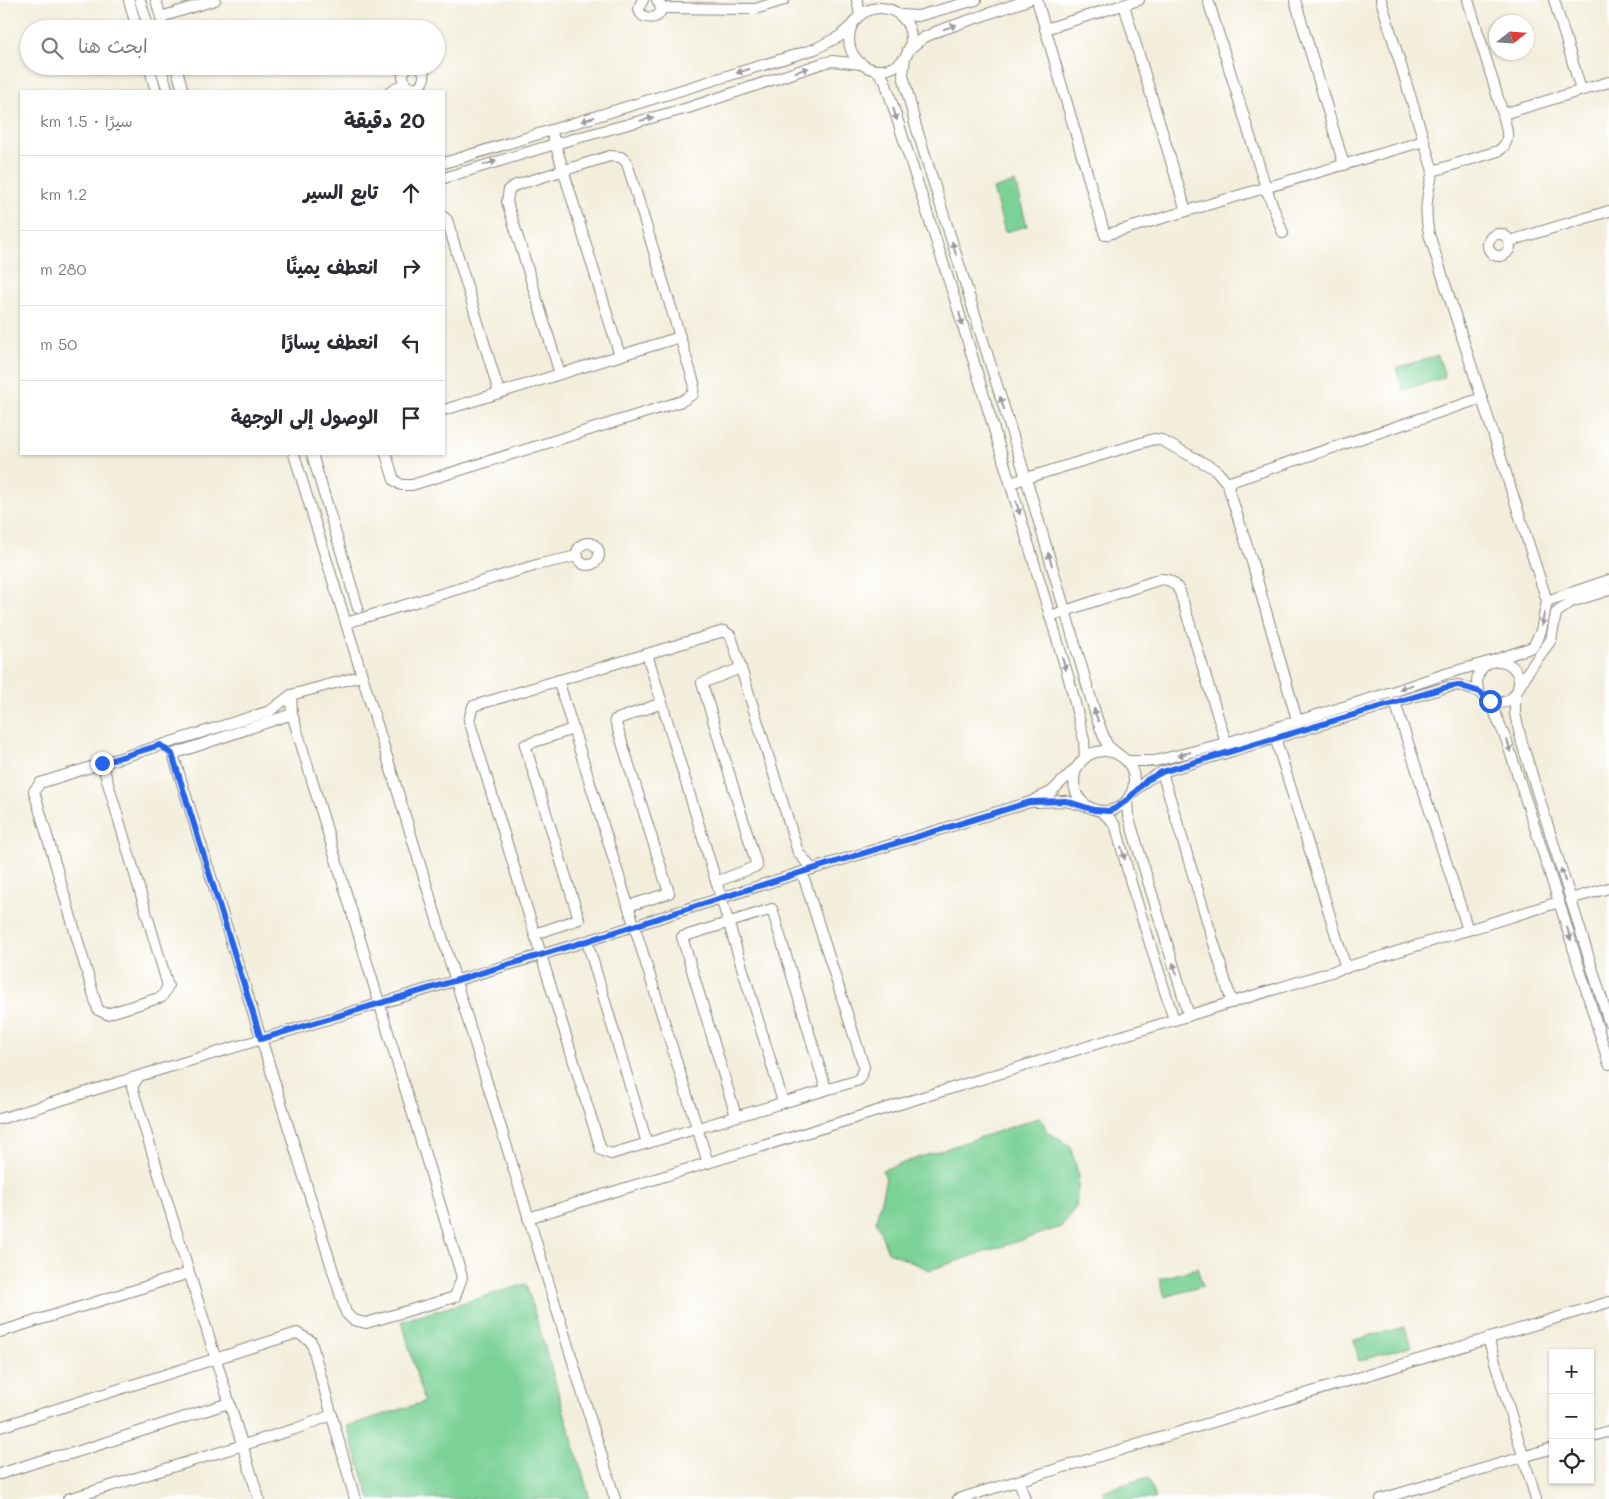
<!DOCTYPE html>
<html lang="ar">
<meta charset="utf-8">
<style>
body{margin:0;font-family:Mali,"Playpen Sans Arabic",sans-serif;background:#f2f2f3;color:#2b2b33;direction:rtl}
.controls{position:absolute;right:15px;bottom:15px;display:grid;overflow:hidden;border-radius:0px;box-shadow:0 1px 4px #0004}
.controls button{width:45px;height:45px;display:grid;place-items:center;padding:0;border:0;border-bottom:1px solid #e1e1e2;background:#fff;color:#2b2b33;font:25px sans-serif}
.compass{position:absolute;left:1489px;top:15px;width:45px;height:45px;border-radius:50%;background:#fff;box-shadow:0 1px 4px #0004;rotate:73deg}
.stop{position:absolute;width:15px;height:15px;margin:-11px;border:4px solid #2563eb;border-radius:50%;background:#fff}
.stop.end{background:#2563eb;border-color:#fff;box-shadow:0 1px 5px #0008}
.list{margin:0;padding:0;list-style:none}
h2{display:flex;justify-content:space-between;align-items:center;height:65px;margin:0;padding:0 20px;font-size:21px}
h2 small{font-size:16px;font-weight:400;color:#7c7c81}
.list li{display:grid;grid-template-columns:32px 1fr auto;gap:15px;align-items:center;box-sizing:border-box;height:75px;padding:0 20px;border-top:1px solid #e1e1e2}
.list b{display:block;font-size:19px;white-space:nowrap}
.list em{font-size:16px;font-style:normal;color:#7c7c81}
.icon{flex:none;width:28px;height:28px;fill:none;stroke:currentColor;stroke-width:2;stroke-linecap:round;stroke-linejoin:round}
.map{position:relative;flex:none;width:1609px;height:1499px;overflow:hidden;direction:ltr}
.search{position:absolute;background:#fff;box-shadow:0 1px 4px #0004;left:20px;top:20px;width:425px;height:55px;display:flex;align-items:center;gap:12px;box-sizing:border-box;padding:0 18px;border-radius:28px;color:#7c7c81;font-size:19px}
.panel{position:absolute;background:#fff;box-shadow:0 1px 4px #0004;left:20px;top:90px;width:425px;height:365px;border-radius:0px;direction:rtl}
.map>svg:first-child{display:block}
.green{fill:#7bd296;stroke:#4c7759}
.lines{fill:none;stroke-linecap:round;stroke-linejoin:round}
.minor-casing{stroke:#88857c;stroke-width:12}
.minor{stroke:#fff;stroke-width:10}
.oneway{fill:#999}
.route{stroke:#2563eb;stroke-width:6}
</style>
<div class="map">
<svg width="1609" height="1499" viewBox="0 0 1609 1499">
<rect width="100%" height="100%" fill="#fff"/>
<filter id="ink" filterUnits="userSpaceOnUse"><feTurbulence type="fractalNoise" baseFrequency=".02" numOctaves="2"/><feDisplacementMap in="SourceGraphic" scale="10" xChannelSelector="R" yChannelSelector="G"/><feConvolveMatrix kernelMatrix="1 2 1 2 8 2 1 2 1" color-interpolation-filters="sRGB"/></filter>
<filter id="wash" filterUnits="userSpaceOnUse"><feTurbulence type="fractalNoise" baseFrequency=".0096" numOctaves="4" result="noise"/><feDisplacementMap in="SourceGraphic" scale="20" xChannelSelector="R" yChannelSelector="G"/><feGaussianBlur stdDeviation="1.12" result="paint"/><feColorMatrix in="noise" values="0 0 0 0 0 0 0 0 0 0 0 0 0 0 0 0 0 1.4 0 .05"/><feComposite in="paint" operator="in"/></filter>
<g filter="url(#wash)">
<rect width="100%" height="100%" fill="#f3eedb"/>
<g class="green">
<polygon points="1015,182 1027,226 1005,232 993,189"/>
<polygon points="1438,355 1445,377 1403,390 1396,368"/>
<polygon points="1041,1117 1047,1132 1070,1146 1079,1176 1076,1207 1061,1227 930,1270 888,1252 876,1221 886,1178 882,1170"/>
<polygon points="1197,1268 1203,1286 1165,1297 1160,1279"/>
<polygon points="526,1284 590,1499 370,1499 347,1426 424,1402 402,1321"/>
<polygon points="1405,1327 1411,1346 1359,1361 1354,1340"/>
<polygon points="1148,1477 1155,1499 1105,1499 1103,1491"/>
</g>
</g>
<g filter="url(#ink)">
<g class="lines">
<g class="minor-casing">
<g id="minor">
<polyline points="129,0 137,29"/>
<polyline points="140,0 149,29"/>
<polyline points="156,0 164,29"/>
<path d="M643,0c-17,23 31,24 14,0"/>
<polyline points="857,0 860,14"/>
<polyline points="1037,0 1105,235 1424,141"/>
<polyline points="1208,0 1266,188 1283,233"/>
<polyline points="1295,0 1344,165"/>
<polyline points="1381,0 1433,171"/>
<polyline points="1468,0 1503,114"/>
<polyline points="1554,0 1581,90"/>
<polyline points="1124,5 1186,211"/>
<circle cx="880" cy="39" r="31"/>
<polyline points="661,8 755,9 784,0"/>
<polyline points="900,15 918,16 976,0"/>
<polyline points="161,17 215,0"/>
<polyline points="1045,29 1139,0"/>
<polyline points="908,50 923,38 938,31 1028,0"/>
<polyline points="905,57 903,75 915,123 1026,478 1097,719 1107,745 1120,756"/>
<polyline points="149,66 156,91"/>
<polyline points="160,66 168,91"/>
<polyline points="176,66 183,91"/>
<path d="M408,66l-5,7c-1,21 24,18 21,-1l-5,-6"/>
<polyline points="877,70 885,81 957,306 1069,679 1084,740 1085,758"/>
<polyline points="391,91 404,83"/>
<polyline points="551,130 620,356"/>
<polyline points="444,163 815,49 840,36 851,26"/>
<polyline points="444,178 555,144 688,108 823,63 832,61 862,64"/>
<polyline points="444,217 447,220 499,392"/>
<circle cx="1499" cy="245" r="11"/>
<polyline points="1510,241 1609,211"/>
<polyline points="444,410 680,337"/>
<polyline points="294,454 615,1499"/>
<polyline points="312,454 358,608"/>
<polyline points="386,454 394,480 401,485 412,485 682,401 693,394 694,383 627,163 621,157 610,156 516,185 509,189 507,202 560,374"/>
<polyline points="1010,483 1154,439 1161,440 1215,469 1227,483 1252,562 1297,720"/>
<polyline points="1227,483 1482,398"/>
<circle cx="588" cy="554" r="11"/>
<path d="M1547,601l-118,-367c-5,-23 -2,-40 4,-63l65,-20c15,-9 8,-23 5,-37l106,-32"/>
<path d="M1050,616l111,-37c11,1 14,4 19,13l46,151"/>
<polyline points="346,623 540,564 578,556"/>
<polyline points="647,654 783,1102"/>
<circle cx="1498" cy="682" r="21"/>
<polyline points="558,680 708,1163"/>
<polyline points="1518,689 1529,670 1551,640 1556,613 1571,602 1609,590"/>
<polyline points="291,695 292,714 462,1277 455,1297 366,1323 353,1320 346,1313 173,754 292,714"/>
<polyline points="1515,695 1515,714 1522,743 1609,1022"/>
<polyline points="1490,701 1506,739 1559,902 1609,1064"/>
<polyline points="1395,702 1468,930"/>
<polyline points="1275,737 1346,968"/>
<circle cx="1104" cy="781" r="30"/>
<polyline points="1127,761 1155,761 1226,743 1392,692 1445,674 1492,661 1533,647 1541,631 1547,601 1609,580"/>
<polyline points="102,763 168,986 162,997 107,1014 98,1010 34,791 40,783 270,711 291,695 361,676"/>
<polyline points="1162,772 1232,1003"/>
<polyline points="1130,795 1147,780 1162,772 1447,687 1458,685 1479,692"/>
<polyline points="1127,800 1128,815 1189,1016"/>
<polyline points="1036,802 1066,801 1088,807"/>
<polyline points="1101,811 1111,820 1116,827 1131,883 1174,1020"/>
<polyline points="802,872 864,1067 859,1080 611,1154 601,1150 469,720 473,706 724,631 731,636 798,852 812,869"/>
<polyline points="716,882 757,866 702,683 741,668"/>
<polyline points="1570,899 1609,888"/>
<polyline points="628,906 669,893 615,720 662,703"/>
<polyline points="535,934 579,919 525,745 573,729"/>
<polyline points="587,941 647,1143"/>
<polyline points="736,1116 682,937 772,909 826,1089"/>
<polyline points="0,1119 139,1076"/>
<polyline points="528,1218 1559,902"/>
<polyline points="0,1332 189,1273"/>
<polyline points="1488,1338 1536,1499"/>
<polyline points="0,1427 297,1333 311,1341 355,1499"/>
<polyline points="1590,1437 1609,1431"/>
<polyline points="0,1474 52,1457 70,1454 229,1403"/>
<polyline points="1019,1481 1025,1499"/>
<polyline points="68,1499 295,1429 332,1415"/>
<polyline points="259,1499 132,1087 139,1076 587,941 796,874 1030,802 1051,792 1077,767"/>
<polyline points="958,1499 1609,1302"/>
<polyline points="1381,1499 1553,1448"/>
</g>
</g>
<use href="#minor" class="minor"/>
</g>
<defs><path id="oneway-solid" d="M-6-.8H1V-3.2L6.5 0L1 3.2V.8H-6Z" transform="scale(1.25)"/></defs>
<g class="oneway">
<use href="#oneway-solid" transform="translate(950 27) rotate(-19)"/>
<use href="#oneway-solid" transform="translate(802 70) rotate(-18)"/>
<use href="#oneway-solid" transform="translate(743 71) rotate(163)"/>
<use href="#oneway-solid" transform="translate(895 114) rotate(73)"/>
<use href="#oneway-solid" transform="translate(588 119) rotate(163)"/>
<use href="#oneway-solid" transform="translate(647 119) rotate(-15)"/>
<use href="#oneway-solid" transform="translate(490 163) rotate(-17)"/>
<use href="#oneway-solid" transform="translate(954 248) rotate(-107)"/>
<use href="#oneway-solid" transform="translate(961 319) rotate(74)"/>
<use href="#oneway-solid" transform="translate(1002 403) rotate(-107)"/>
<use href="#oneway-solid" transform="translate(1018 508) rotate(74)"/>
<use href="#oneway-solid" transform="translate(1050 559) rotate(-107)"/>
<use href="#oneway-solid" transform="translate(1543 619) rotate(101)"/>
<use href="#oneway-solid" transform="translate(1064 664) rotate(74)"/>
<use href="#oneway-solid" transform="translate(1406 687) rotate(161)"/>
<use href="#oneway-solid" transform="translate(1096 715) rotate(-108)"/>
<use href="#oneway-solid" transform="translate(1509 746) rotate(72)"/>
<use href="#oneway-solid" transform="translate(1184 754) rotate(165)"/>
<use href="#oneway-solid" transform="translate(1123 853) rotate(74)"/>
<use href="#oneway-solid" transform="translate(1563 875) rotate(-108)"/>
<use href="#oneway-solid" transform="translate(1569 934) rotate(73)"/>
<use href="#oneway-solid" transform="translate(1175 969) rotate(-107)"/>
</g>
</g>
<g class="lines" filter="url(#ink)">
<polyline class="route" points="102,763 160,745 172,754 261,1039 587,941 796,874 1030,802 1066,801 1094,810 1109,811 1116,808 1127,800 1147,780 1162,772 1447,687 1458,685 1480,692 1490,701"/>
</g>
</svg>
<div class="controls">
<button>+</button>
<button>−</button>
<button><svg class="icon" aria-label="locate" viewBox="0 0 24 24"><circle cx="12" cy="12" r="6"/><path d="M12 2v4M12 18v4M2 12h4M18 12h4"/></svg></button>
</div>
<svg class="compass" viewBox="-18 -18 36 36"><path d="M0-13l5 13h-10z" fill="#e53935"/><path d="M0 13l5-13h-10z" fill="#7c7c81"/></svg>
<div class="stop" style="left:1490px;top:701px"></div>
<div class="stop end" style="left:102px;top:763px"></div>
<div class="search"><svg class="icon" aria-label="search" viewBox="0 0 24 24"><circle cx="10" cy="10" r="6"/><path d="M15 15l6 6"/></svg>ابحث هنا</div>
<section class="panel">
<h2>20 دقيقة<small>سيرًا · 1.5 km</small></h2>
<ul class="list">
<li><svg class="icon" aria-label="ahead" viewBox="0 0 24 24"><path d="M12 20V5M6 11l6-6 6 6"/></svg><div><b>تابع السير</b></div><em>1.2 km</em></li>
<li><svg class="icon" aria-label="right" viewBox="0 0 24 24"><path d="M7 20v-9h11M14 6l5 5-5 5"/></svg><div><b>انعطف يمينًا</b></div><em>280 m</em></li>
<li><svg class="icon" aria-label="left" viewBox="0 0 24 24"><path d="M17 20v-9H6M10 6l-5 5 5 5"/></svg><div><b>انعطف يسارًا</b></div><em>50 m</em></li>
<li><svg class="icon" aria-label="arrive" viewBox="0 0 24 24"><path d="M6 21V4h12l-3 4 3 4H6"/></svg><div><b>الوصول إلى الوجهة</b></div></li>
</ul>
</section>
</div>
